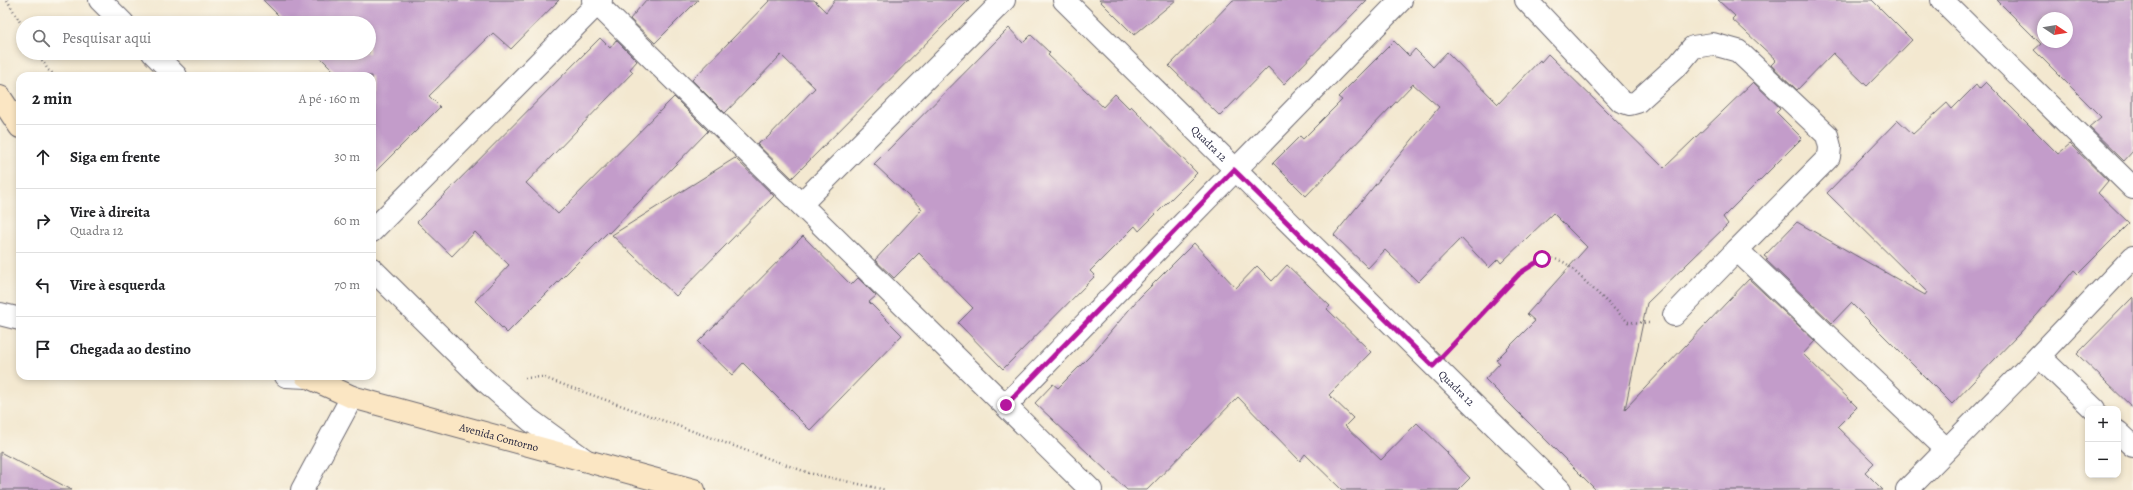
<!DOCTYPE html>
<html lang="pt">
<meta charset="utf-8">
<style>
body{margin:0;font-family:Alegreya,serif;background:#f6f6f6;color:#202124}
.controls{position:absolute;right:12px;bottom:12px;display:grid;overflow:hidden;border-radius:8px;box-shadow:0 2px 6px #0003}
.controls button{width:36px;height:36px;display:grid;place-items:center;padding:0;border:0;border-bottom:1px solid #e0e0e0;background:#fff;color:#202124;font:20px sans-serif}
.compass{position:absolute;left:2037px;top:12px;width:36px;height:36px;border-radius:50%;background:#fff;box-shadow:0 2px 6px #0003;rotate:102deg}
.stop{position:absolute;width:12px;height:12px;margin:-9px;border:3px solid #b5179e;border-radius:50%;background:#fff}
.stop.end{background:#b5179e;border-color:#fff;box-shadow:0 1px 4px #0008}
.list{margin:0;padding:0;list-style:none}
h2{display:flex;justify-content:space-between;align-items:center;height:52px;margin:0;padding:0 16px;font-size:17px}
h2 small{font-size:13px;font-weight:400;color:#757577}
.list li{display:grid;grid-template-columns:26px 1fr auto;gap:12px;align-items:center;box-sizing:border-box;height:64px;padding:0 16px;border-top:1px solid #e0e0e0}
.list b{display:block;font-size:15px;white-space:nowrap}
.list p{margin:0;font-size:13px;white-space:nowrap;color:#757577}
.list em{font-size:13px;font-style:normal;color:#757577}
.icon{flex:none;width:22px;height:22px;fill:none;stroke:currentColor;stroke-width:2;stroke-linecap:round;stroke-linejoin:round}
.map{position:relative;flex:none;width:2133px;height:490px;overflow:hidden}
.search{position:absolute;background:#fff;box-shadow:0 2px 6px #0003;left:16px;top:16px;width:360px;height:44px;display:flex;align-items:center;gap:10px;box-sizing:border-box;padding:0 14px;border-radius:22px;color:#757577;font-size:15px}
.panel{position:absolute;background:#fff;box-shadow:0 2px 6px #0003;left:16px;top:72px;width:360px;height:308px;border-radius:12px}
.map>svg:first-child{display:block}
.building{fill:#c39cca;fill-rule:evenodd}
.lines{fill:none;stroke-linecap:round;stroke-linejoin:round}
.street-casing{stroke:#6b676f;stroke-width:24}
.secondary-casing{stroke:#6b676f;stroke-width:24}
.path{stroke:#6b676f;stroke-width:2.5;stroke-dasharray:1 3;stroke-linecap:butt}
.street{stroke:#fff;stroke-width:22}
.secondary{stroke:#fbe6c3;stroke-width:22}
.route{stroke:#b5179e;stroke-width:5}
.labels{text-anchor:middle;stroke-width:3.5;stroke-linejoin:round;paint-order:stroke}
.street-label{font-size:11px;fill:#22223b;stroke:#fbf7ec}
</style>
<div class="map">
<svg width="2133" height="490" viewBox="0 0 2133 490">
<rect width="100%" height="100%" fill="#fbf7ec"/>
<filter id="ink" filterUnits="userSpaceOnUse"><feTurbulence type="fractalNoise" baseFrequency=".025" numOctaves="2"/><feDisplacementMap in="SourceGraphic" scale="8" xChannelSelector="R" yChannelSelector="G"/><feConvolveMatrix kernelMatrix="1 2 1 2 8 2 1 2 1" color-interpolation-filters="sRGB"/></filter>
<filter id="wash" filterUnits="userSpaceOnUse"><feTurbulence type="fractalNoise" baseFrequency=".012" numOctaves="4" result="noise"/><feDisplacementMap in="SourceGraphic" scale="16" xChannelSelector="R" yChannelSelector="G"/><feGaussianBlur stdDeviation="0.9" result="paint"/><feColorMatrix in="noise" values="0 0 0 0 0 0 0 0 0 0 0 0 0 0 0 0 0 1.4 0 .05"/><feComposite in="paint" operator="in"/></filter>
<g filter="url(#wash)">
<rect width="100%" height="100%" fill="#f3e8d0"/>
<g id="blocks">
<g class="building">
<polygon points="263,0 559,0 511,49 493,33 429,96 440,107 372,175 372,76 339,76 316,53 369,53 369,23 286,23"/>
<polygon points="646,0 698,0 655,43 630,19"/>
<polygon points="770,0 814,0 826,12 835,0 969,0 792,178 757,144 767,138 815,88 781,55 725,113 692,80"/>
<polygon points="1099,0 1176,0 1134,35"/>
<polygon points="1233,0 1367,0 1284,84 1268,67 1220,116 1169,66"/>
<polygon points="1718,0 1872,0 1912,40 1867,86 1833,53 1797,90 1771,65 1776,60 1732,19 1735,16"/>
<path d="M1997,0h136v151l-9,10 -35,-34 12,-10 -67,-67 7,-6zM2043,18h24v24h-24z"/>
<polygon points="1009,28 1023,43 1031,35 1050,53 1048,55 1103,107 1115,94 1129,108 1131,106 1197,173 1139,231 1135,226 1090,271 1095,276 1003,369 958,323 973,308 919,253 894,278 875,260 922,209 874,164"/>
<polygon points="600,38 610,48 616,40 637,61 630,69 633,72 526,183 558,214 674,97 708,131 609,233 608,232 507,333 475,301 509,265 475,232 452,256 417,222"/>
<polygon points="1394,41 1409,56 1415,49 1433,67 1447,52 1498,104 1540,60 1541,62 1548,54 1664,168 1753,82 1780,108 1776,112 1802,138 1723,217 1728,224 1647,303 1625,409 1749,279 1815,341 1803,354 1857,407 1837,427 1874,463 1865,472 1883,490 1596,490 1485,379 1500,363 1496,360 1535,321 1527,314 1587,247 1553,213 1501,263 1498,259 1489,268 1461,238 1418,282 1385,250 1368,268 1334,235 1439,107 1413,84 1306,196 1273,163 1300,136 1303,139 1342,100 1338,97"/>
<polygon points="1986,82 2058,154 2070,144 2108,181 2098,193 2129,223 2078,274 2074,270 2037,315 1952,404 1851,303 1832,323 1766,260 1768,259 1764,256 1797,222 1925,295 1927,292 1827,193 1898,120 1913,134 1947,103 1952,109 1976,85 1979,89"/>
<polygon points="735,158 774,196 676,296 612,235"/>
<polygon points="803,236 851,285 858,278 876,296 869,302 902,335 810,430 743,363 732,375 698,342"/>
<polygon points="1194,243 1236,288 1257,266 1272,281 1287,265 1330,306 1327,309 1371,352 1329,395 1353,418 1345,426 1381,460 1417,423 1448,453 1447,454 1470,478 1458,490 1342,490 1305,454 1300,461 1238,397 1147,490 1127,490 1035,403 1053,384 1058,388 1090,356 1139,298"/>
<polygon points="2133,297 2133,408 2077,354"/>
<polygon points="0,452 72,490 0,490"/>
</g>
</g>
</g>
<g filter="url(#ink)">
<use href="#blocks" fill-opacity="0" stroke="#6b676f" stroke-width="1"/>
<g class="lines">
<g class="street-casing">
<g id="street">
<polyline points="100,0 123,23"/>
<polyline points="593,0 1091,490"/>
<path id="s1" d="M1064,0l496,490"/>
<polyline points="1526,0 1621,101 1630,104 1637,102 1679,64 1693,47 1713,44 1738,51 1827,135 1830,147 1829,157 1737,250 1946,449"/>
<polyline points="1942,0 2133,188"/>
<polyline points="153,53 176,76"/>
<polyline points="801,204 1004,0"/>
<polyline points="372,231 601,0"/>
<polyline points="372,269 483,379 530,420 585,460"/>
<polyline points="0,314 20,319"/>
<polyline points="1674,315 1737,250"/>
<polyline points="2039,356 2094,409"/>
<polyline points="286,376 307,377"/>
<polyline points="1006,405 1401,0"/>
<polyline points="2118,432 2133,446"/>
<polyline points="302,490 352,397"/>
<polyline points="1907,490 2039,356 2133,257"/>
</g>
</g>
<g class="secondary-casing">
<g id="secondary">
<polyline points="0,97 20,127"/>
<path id="s2" d="M306,376l46,21 342,93"/>
</g>
</g>
<g class="path">
<polyline points="7,0 23,27"/>
<polyline points="38,53 48,70 56,76"/>
<path d="M1452,346c15,-16 73,-84 90,-87 10,-2 19,1 26,6l60,57 21,1"/>
<polyline points="525,378 542,377 809,473 886,490"/>
</g>
<use href="#street" class="street"/>
<use href="#secondary" class="secondary"/>
</g>
</g>
<g class="lines" filter="url(#ink)">
<polyline class="route" points="1006,405 1234,170 1433,366 1520,273 1542,259"/>
</g>
<g class="labels">
<g class="street-label">
<text dy="4" stroke="none"><textPath href="#s1" startOffset="204">Quadra 12</textPath></text>
<text dy="4" stroke="none"><textPath href="#s1" startOffset="552">Quadra 12</textPath></text>
<text dy="4" stroke="none"><textPath href="#s2" startOffset="203">Avenida Contorno</textPath></text>
</g>
</g>
</svg>
<div class="controls">
<button>+</button>
<button>−</button>
</div>
<svg class="compass" viewBox="-18 -18 36 36"><path d="M0-13l5 13h-10z" fill="#e53935"/><path d="M0 13l5-13h-10z" fill="#757577"/></svg>
<div class="stop" style="left:1542px;top:259px"></div>
<div class="stop end" style="left:1006px;top:405px"></div>
<div class="search"><svg class="icon" aria-label="search" viewBox="0 0 24 24"><circle cx="10" cy="10" r="6"/><path d="M15 15l6 6"/></svg>Pesquisar aqui</div>
<section class="panel">
<h2>2 min<small>A pé · 160 m</small></h2>
<ul class="list">
<li><svg class="icon" aria-label="ahead" viewBox="0 0 24 24"><path d="M12 20V5M6 11l6-6 6 6"/></svg><div><b>Siga em frente</b></div><em>30 m</em></li>
<li><svg class="icon" aria-label="right" viewBox="0 0 24 24"><path d="M7 20v-9h11M14 6l5 5-5 5"/></svg><div><b>Vire à direita</b><p>Quadra 12</p></div><em>60 m</em></li>
<li><svg class="icon" aria-label="left" viewBox="0 0 24 24"><path d="M17 20v-9H6M10 6l-5 5 5 5"/></svg><div><b>Vire à esquerda</b></div><em>70 m</em></li>
<li><svg class="icon" aria-label="arrive" viewBox="0 0 24 24"><path d="M6 21V4h12l-3 4 3 4H6"/></svg><div><b>Chegada ao destino</b></div></li>
</ul>
</section>
</div>
